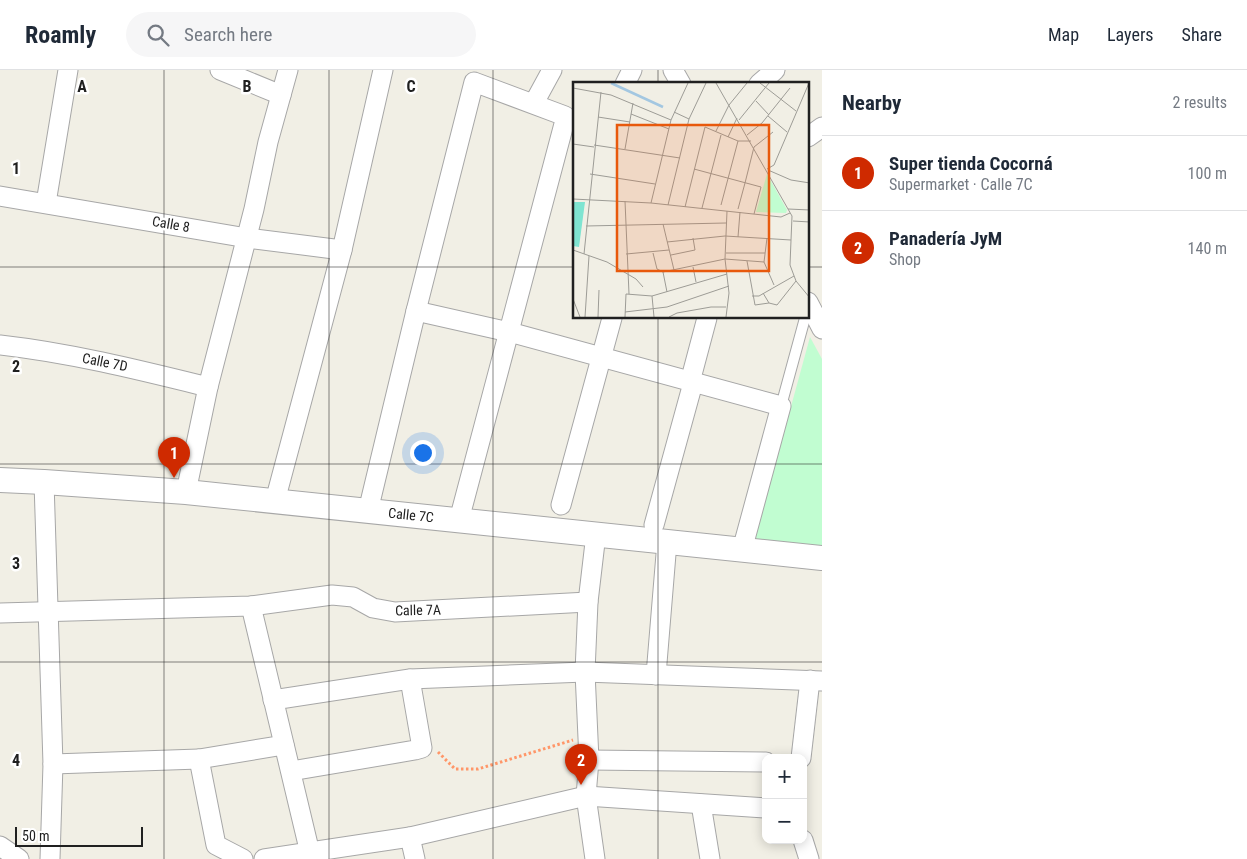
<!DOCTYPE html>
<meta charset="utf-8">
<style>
body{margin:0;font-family:"Roboto Condensed",sans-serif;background:#f6f6f7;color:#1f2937}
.controls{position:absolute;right:15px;bottom:15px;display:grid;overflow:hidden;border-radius:10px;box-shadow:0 2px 12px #0003}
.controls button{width:45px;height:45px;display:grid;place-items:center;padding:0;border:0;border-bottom:1px solid #e0e1e3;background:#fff;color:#1f2937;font:25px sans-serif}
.scale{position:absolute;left:15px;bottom:12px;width:128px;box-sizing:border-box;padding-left:5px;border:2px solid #202020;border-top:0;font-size:14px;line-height:18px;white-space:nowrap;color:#202020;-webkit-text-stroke:4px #fff;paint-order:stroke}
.you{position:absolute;left:422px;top:382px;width:18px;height:18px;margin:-12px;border:4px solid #fff;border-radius:50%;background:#1a73e8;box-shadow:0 0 0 8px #1a73e833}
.badge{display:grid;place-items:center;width:32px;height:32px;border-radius:50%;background:#cf2a00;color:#fff;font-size:16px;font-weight:700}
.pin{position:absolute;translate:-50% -41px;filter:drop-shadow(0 1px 2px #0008)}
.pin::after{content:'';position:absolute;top:26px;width:18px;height:15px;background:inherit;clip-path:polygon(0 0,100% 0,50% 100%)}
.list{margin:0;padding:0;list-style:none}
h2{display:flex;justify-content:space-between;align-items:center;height:65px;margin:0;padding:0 20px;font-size:21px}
h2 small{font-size:16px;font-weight:400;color:#747a83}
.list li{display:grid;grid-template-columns:32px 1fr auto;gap:15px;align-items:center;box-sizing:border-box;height:75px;padding:0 20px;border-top:1px solid #e0e1e3}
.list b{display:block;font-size:19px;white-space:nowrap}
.list p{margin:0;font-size:16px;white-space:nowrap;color:#747a83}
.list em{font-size:16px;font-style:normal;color:#747a83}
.icon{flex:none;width:28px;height:28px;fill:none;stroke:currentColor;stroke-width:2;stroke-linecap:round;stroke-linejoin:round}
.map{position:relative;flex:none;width:822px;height:789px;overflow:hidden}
header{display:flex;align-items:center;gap:30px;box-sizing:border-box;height:70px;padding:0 25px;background:#fff;border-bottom:1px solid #e0e1e3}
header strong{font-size:24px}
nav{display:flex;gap:28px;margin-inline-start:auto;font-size:18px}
.search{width:350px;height:45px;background:#f6f6f7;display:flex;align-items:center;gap:12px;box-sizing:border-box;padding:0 18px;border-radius:28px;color:#747a83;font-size:19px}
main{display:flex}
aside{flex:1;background:#fff}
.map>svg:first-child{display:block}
.park{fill:#c1fdd1}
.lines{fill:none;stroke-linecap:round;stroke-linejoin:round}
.service-casing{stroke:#a7a7a7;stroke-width:12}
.minor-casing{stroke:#a7a7a7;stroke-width:21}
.tertiary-casing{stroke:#a7a7a7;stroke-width:26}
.path{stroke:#ff9668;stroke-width:3;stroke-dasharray:2.5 2.5;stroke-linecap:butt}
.service{stroke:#fff;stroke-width:10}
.minor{stroke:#fff;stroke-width:19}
.tertiary{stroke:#fff;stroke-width:24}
.grid{fill:none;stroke:#202020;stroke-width:1;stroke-opacity:0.55}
.labels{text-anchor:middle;stroke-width:5;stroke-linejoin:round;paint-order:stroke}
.street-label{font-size:14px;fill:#202020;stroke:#fff}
.inset-river{fill:none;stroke:#a3c7e1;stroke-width:2.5}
.inset-road{fill:none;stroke:#9d9c96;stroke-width:1}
.view{fill:#e8590c;fill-opacity:0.15;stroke:#e8590c;stroke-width:2.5}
.inset-edge{fill:none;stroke:#202020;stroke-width:2.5}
.grid-label{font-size:16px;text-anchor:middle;font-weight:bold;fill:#202020;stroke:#fff;stroke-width:5;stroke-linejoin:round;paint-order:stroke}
</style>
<header>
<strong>Roamly</strong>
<div class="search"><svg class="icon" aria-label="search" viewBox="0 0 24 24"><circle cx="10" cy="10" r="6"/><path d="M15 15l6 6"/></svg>Search here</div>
<nav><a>Map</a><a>Layers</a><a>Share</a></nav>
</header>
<main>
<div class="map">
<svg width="822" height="789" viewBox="0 0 822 789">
<rect width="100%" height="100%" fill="#f1efe5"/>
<polygon class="park" points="810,267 822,289 822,478 754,472"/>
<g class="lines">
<g class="service-casing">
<polyline id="service" points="781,336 805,248"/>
</g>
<g class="minor-casing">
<g id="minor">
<polyline points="220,0 281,25"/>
<polyline points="673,0 681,14"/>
<polyline points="625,14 632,0"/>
<polyline points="759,14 775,0"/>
<polyline points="534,33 552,0"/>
<polyline points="808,67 822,57"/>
<polyline points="0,126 247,168 342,180"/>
<polyline points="46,133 68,0"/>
<polyline points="808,232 822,259"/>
<polyline points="416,241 509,262 781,336 742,480"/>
<path d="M0,275c71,8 139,25 208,42"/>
<polyline points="690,312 707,248"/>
<polyline points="44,412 53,694 50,789"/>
<polyline points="186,422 208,317 254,139 268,72 288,0"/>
<polyline points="275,431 342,180 383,0"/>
<polyline points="561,435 612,248"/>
<polyline points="368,441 416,241 474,12 565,46 564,54 459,450"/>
<polyline points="654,455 693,313"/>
<polyline points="251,536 310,783"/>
<polyline points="0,543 251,536 332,525 353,527 373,538 395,542 588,532"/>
<polyline points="656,605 667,472"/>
<polyline points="273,630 410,609 585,602 822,611"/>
<polyline points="801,688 810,610"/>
<polyline points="199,689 216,775 243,789"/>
<polyline points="589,690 766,692"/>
<polyline points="53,694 199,689 284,675"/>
<polyline points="291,701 415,680 422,678 410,609"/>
<polyline points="701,734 710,789"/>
<polyline points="410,767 415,789"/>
<polyline points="803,770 809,789"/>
<polyline points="0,776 19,789"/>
<polyline points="264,789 410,767 586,726 766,738"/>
<polyline points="595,789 586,726 589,690 585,602 588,532 596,464"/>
</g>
</g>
<g class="tertiary-casing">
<polyline id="tertiary" points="0,410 44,412 186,422 822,488"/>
</g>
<polyline class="path" points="438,682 455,699 478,699 573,670"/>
<use href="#service" class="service"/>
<use href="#minor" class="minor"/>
<use href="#tertiary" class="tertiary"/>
</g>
<path class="grid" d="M164,0v789M329,0v789M493,0v789M658,0v14M0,197h574M808,197h14M658,248v541M0,394h822M0,592h822"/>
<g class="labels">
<g class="street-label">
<text transform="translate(171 154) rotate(10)" y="5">Calle 8</text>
<text transform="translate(105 292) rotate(11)" y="5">Calle 7D</text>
<text transform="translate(411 445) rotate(6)" y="5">Calle 7C</text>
<text transform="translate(418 540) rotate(-1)" y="5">Calle 7A</text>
</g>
</g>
<g transform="translate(573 12)">
<rect width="236" height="236" fill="#f1efe5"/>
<path d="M194,92l20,36 -1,3 -30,-1z" fill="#c1fdd1"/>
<path d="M0,120h12l-6,45 -6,-1z" fill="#7fe4d1"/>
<path class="inset-river" d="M38,1l52,24"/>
<path class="inset-road" d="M143,1l76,133 -2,49 6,16 14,17M187,1l36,28M0,6l38,7 60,25M183,19l13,14M101,30l15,7M58,32l38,15M195,34l19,16M25,35l32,5M166,38l30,-37M143,49l13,-26 18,-22M174,53l15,-12 28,-35M155,55l9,-19M0,62l21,3M21,63l86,13M52,67l8,-46M121,87l67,18 -7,27M194,87l7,-4 35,-82M195,88l23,10 19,3M17,92l65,10M172,101l9,-36 19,-15M0,117l78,4 130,14 9,-4M52,119l4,93M78,121l20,-83 17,-37M95,123l21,-86 17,-36M148,123l17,-64M112,125l20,-80 33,14h13M129,126l19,-73M165,127l7,-26M215,127l22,1M220,139l17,1M90,142l11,46M13,144l140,-3M165,155l2,-25M194,156l-3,24 10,23M94,160l58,-6 66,4M0,168l34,12 29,17 7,8M80,171l4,16 6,3 62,-13 39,3M153,171h39M11,172l17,-162M53,172l43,-4M98,173l24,-5 -2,-12M174,179l8,44 14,-2M120,185l3,15M90,190l4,20M190,211l6,10 8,2 19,-24M79,214l2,21M179,214h7l35,-20M0,217l7,18M52,230l42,-5 62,-21M12,235l4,-61M25,235l1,-27M52,235l1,-23 26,2 75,-22M96,235l8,-4 34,-6h15M153,235l3,-24 -4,-34 2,-48"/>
<path class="view" d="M44,43h152v146h-152z"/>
<rect width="236" height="236" class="inset-edge"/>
</g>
<g class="grid-label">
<text x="82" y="22">A</text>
<text x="247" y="22">B</text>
<text x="411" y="22">C</text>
<text x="16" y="104">1</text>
<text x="16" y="302">2</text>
<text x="16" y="499">3</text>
<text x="16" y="696">4</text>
</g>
</svg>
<div class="controls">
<button>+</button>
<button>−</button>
</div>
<div class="scale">50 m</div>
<div class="you"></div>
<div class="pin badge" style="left:174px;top:408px">1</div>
<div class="pin badge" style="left:581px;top:715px">2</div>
</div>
<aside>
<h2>Nearby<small>2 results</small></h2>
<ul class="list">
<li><span class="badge">1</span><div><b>Super tienda Cocorná</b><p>Supermarket · Calle 7C</p></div><em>100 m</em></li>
<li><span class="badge">2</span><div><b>Panadería JyM</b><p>Shop</p></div><em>140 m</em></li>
</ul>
</aside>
</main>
